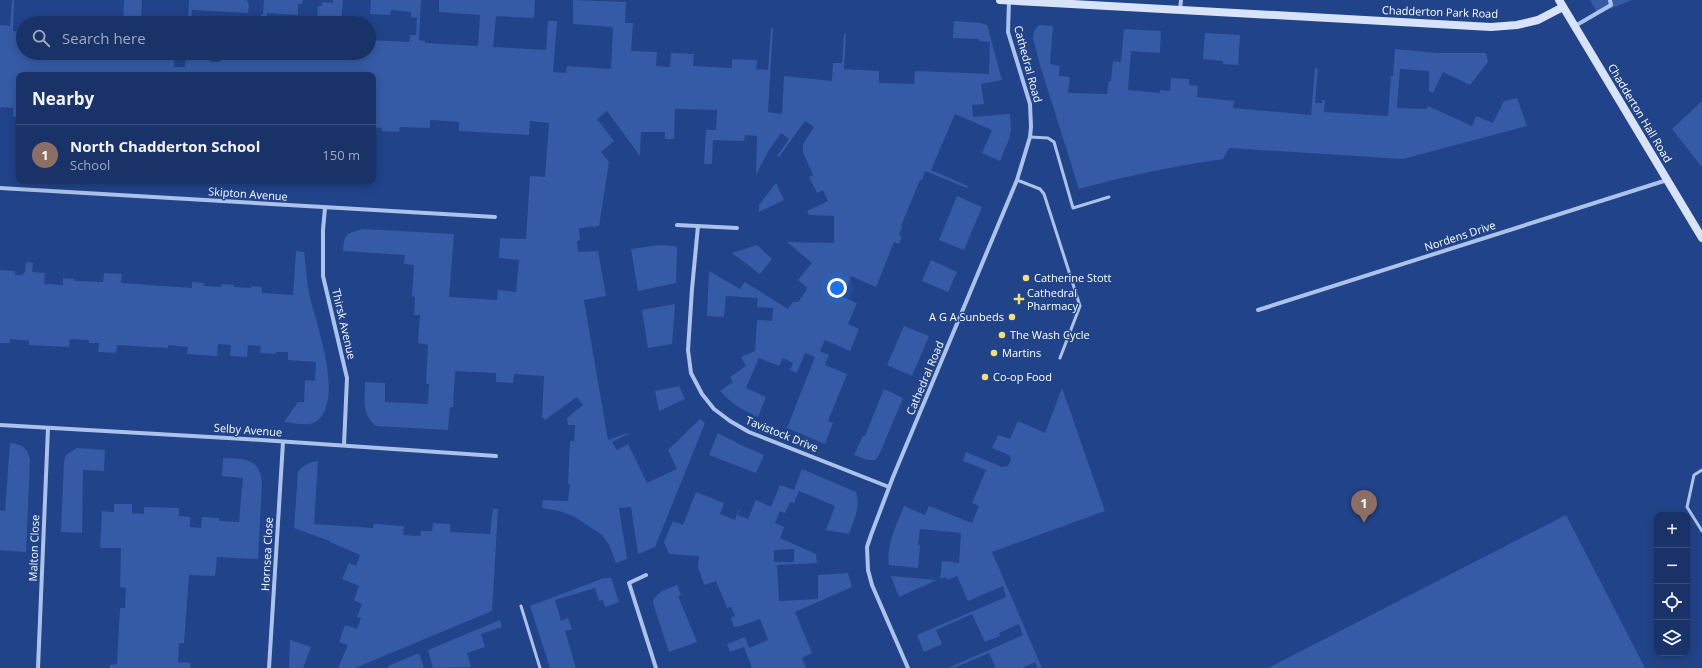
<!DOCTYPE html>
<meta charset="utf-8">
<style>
body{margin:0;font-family:"Open Sans",sans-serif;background:#223a6d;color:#f1f3f6}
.controls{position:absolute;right:12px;bottom:12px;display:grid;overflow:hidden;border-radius:8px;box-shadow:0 2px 10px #0003}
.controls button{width:36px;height:36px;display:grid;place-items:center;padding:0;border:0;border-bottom:1px solid #374d7b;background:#193267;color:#f1f3f6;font:20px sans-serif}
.you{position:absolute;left:837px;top:288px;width:14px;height:14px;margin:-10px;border:3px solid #fff;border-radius:50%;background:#1a73e8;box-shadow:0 0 0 6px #1a73e833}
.badge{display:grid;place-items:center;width:26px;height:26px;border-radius:50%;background:#bca0f2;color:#fff;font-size:13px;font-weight:700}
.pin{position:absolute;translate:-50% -33px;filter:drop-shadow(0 1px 2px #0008)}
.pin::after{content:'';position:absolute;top:21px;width:14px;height:12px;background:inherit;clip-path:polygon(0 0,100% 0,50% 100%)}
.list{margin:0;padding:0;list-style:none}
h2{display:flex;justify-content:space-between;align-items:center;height:52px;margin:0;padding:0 16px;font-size:17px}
h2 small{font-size:13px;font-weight:400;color:#9faac0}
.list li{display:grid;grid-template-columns:26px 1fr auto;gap:12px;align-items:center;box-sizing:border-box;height:60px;padding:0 16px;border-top:1px solid #374d7b}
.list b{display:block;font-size:15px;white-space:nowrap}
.list p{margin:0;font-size:13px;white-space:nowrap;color:#9faac0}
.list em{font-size:13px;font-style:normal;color:#9faac0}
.icon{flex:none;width:22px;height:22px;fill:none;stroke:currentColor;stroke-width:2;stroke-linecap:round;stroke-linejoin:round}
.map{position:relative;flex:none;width:1702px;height:668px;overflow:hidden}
.search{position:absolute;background:#193267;box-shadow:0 2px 10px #0003;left:16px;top:16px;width:360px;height:44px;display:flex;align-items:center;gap:10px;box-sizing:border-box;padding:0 14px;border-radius:22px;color:#9faac0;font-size:15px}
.panel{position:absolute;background:#193267;box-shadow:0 2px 10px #0003;left:16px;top:72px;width:360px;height:112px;border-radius:8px}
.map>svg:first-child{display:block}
.green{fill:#355ba6;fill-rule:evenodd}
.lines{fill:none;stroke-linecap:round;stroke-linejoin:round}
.lane{stroke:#adc2ea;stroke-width:3}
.street{stroke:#adc2ea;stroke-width:4}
.secondary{stroke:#d8e2f8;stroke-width:8}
.poi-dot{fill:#f7de6f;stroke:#214389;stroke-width:1.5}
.labels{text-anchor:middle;stroke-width:3;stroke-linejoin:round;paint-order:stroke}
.street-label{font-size:11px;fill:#fff;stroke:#214389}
.poi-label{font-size:11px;fill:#fff;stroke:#214389;text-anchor:start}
</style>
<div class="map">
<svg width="1702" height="668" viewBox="0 0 1702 668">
<rect width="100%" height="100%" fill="#214389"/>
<g class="green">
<path d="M12,0h2l-1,31 10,1v21h151v14h11l1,-14h21v5l4,4h8l4,-3v-6h146v-13l40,2 1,-7h6l1,-17 -6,-1v-5l-20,-2 -1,5 -20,-1 1,-14h50l-2,40 6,1v2l53,3 2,-31 -41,-3v-12h96l-1,18 -38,-2 -3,31 53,3 2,-29h9l-4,51 13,1 1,-7 44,3 2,-42 -40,-3v-24l53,2 -1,21h8l-2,28 26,1 -1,14 14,1 1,-14 23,1 -1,12 39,2v-9l25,1 -1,9 12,1 3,-42h2l-5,84 14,2 2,-38 48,5 1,-18h9l2,-29h2l-2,35 35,2v12l35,1 1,-13 74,3 1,-32 -11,-1v-2l-26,-1 1,-17 27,2 6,2 15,55 -21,4 3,20 -12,1 1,12 37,-3 1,16 -2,9 -9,22 -18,-8 10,-23 -37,-16 -24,56 37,16 -1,2 -42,-17 -3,9h-2l-19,46 1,1 -3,8 3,2 -3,7 -5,-2 -18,45 -25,-11 -8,21 14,6 -9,21 11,5 -9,22 -25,-11 -5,11 9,4 -4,10 22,9 -19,47 5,2 -8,21 -38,-16 28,-71 -10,-4 -8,20 -7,-3 3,-7 -10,-5 -4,8 -20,-8 -13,30 20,9 -8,20c-15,-7 -27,-13 -38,-26l13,-9 -3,-5 16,-11 -5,-9 14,-6 2,-31 15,1 1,-13 -16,-1 1,-9 -32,-2 -2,21 -17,-1 2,-45 31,18 5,-7 43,27 5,-7h5l8,-11 1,-4 -9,-7 14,-17 -25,-21 47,1v-27l-25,-1 -2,-4 21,-10 -5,-11 -6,3 -8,-16 4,-2 -10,-23v-8l11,-17 -9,-6 -26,36 -2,-1 12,-17 -8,-6 -12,17 -13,25 1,-39 -12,-1 -1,6 -31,-1 -1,24h-8l2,-34h10l1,-20 -42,-1 -1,30h-9v-7h-24l-1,24 -33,-45 -10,8 17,22 -13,11 8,10 -10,64 -20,2 1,12 -3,1 1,11 20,-1 8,45 -22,4 24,140 19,-7 1,1 -16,8 5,8 11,-6 19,39 30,-14 -9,-19 32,-31 5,4 -50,124 -17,7 -7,-47 -12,1 8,51 -11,4 -7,-18 -7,-10 -29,-19 -14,-5 -17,-3 1,-8 25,1 2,-17h-2l2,-43h4l1,-16h-7l-1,-7 16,-13 -6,-8 -32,23 -3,-3 2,-41 -30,-2 -1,9 -17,-1v-9l-41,-2 -2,36h-3l-2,23 -72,-4c-15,-13 -11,-26 -11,-44l20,1v19l43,2 1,-20h-3l2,-39 -10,-2 2,-28h-6l1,-18 -3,-1 2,-31 -10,-1 1,-9 -62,-4c1,-17 4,-18 20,-22l91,5 -5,63 48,3 1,-10 18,2 3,-32 -20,-2 1,-20 26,1 4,-63 15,1 4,-54 -19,-2 -1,14 -70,-4v-9l-29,-2v8l-30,-1 -1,5 -17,-1v-3l-9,-1v-52h-354v42h-6v-9l-11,-1 -2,2v-84l10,1z"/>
<polygon points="124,0 142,0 141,23 123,23"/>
<polygon points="189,0 247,0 249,6 248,13 192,10 191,23 188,23"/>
<polygon points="264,0 303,0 302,4 298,4 298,15 267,13 266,23 260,23 261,14 263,14"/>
<polygon points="333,0 343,0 341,23 317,23 318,6 322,6 322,2 333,3"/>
<polygon points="1590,0 1632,0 1598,14"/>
<path d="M1039,25l14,1 -3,38 10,2 -1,10 11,1 -2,16 39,1 2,-13h2l2,-20 8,1 3,-33 37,2 -1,22 -29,-2 -3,39 32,3v-3l10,1 1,-13 18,1v6l9,1 -1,11 37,4 -1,7 78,7 4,-47 3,1 -3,34h7v-3h3l-1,12 64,4 3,-40h2l2,-27 43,4h48l2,9 -18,23 -27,-13 -10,21 -4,-2v-20l-29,-2 -3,39 30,1 1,-3 44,20 4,-10 17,7 11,-22 13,-3 10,28 -124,33 -174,-11 -6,11c-49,7 -97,17 -144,30l-39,-124 -7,-27 1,-7z"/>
<polygon points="1205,33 1240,35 1238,65 1223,64 1223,61 1203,59"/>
<polygon points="1702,101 1702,167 1672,129"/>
<polygon points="776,183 784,200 759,212 759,205"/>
<polygon points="957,196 982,207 964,250 939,240"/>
<polygon points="660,245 675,246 677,248 676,283 638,291 631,249"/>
<polygon points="757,245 772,259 760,274 732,253"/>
<path d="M296,251l8,1c2,12 2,24 4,36 6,32 36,105 11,131 -7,9 -25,4 -35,3l14,-20h6l1,-22 10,1 1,-19 -28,-2v-8h-12v2l-16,-1 1,-7 -13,-1 -1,12 -17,-1 1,-11 -13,-1 -1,12 -30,-2 1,-7 -20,-2v3l-51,-3 -1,8 -18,-1 1,-9h-10v-3l-19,-1 -1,8 -40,-2v-4l-19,-2v4h-10v-73l15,1v4h7l3,-3 1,-10 7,1 -1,9 13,1 -1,11 19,1v-7l11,1v2l29,1 1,-9 18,1 -1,9 71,5v-6l12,1v3l17,1 1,-3 12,1v2l17,1 1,-2 10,1v6l31,2z"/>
<polygon points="931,260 957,272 948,292 922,281"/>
<polygon points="675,304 672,344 648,348 642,310"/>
<polygon points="904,326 929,336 912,376 887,365"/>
<polygon points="679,386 685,399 659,411 655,391"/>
<path d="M1062,388l43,123 -113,41 50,116h-4l-3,-6 -13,6h-26l-7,-15 -35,15h-6l75,-33 -4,-11 -20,9 1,3 -15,6 -13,-28 -36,16 6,14 -18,8 -7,-17 89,-38 -3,-11 -35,15 -11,-25 -10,4 -1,-3 -6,2 2,-18 17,2 2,-30 -41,-4 -2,16h2l-2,23 -29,-3c-3,-21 7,-39 15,-59l21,9 4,-9 43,17 7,-17 -7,-3 14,-33 -23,-9 3,-9 36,15 6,-1 3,-7 -2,-4 -17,-7 6,-13 12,4 8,-18 27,12z"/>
<polygon points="884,389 903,398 879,455 875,460 867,460 854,455 863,436 865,436"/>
<polygon points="718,433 741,445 764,455 756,473 709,455"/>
<path d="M10,443c12,1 17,5 20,16l-4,93 -26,-2v-40l5,1z"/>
<polygon points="77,448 105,450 104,471 83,470 82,533 61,532 64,462 66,455"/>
<path d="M223,458c21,1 36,-1 39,24l-4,77 -41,-2 -2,19 -26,-1 -5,68h-5l-1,19 13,1 -1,5h-80v-3l7,-1 3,-56h5l1,-20 -6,-1 1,-39h-21l2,-37 12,1v-8h18v9l12,1v-7l35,1v8l11,1v10l11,1 1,-11 17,1v3l20,1 4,-44 -21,-2z"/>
<path d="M318,461l-4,63 59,4 1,-4 30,2 -1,9 17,1 1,-5h11l1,-8 17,1v8l40,2 3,-25h5l-6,102 -137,57h-17l10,-23 -9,-3 6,-17 12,4 4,-11 -4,-1 5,-13 -8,-4 5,-14 -17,-7 7,-16 7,3 4,-11 -30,-13v-1l-36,-13 4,-56c5,-7 11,-10 20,-11z"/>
<path d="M802,469l54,23c5,14 -2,28 -7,42l-23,-4 9,-24 -36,-15 -5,12 -4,-1 -5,11 -5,-2 -5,12 9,4 -4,11 36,16 1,9 -40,2 2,36 39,-2v-24l30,-2 4,14 -57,25 17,41 -10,5 4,10h-54l-8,-21 -14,5 -3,-8 18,-7 4,11 19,-8 -8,-21 -20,7 -6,1 -3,-9 4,-2 -4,-9 -4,1 -11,-27 -12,4 -6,-18 1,-11 -30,-2 -5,-12 9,-21 10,4 13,-33 28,11 -4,11 15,6 4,-11h1l-2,6 10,4 8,-19 15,7 9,-22 14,5zM794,549v13h-20v-12z"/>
<polygon points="1566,515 1645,668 1268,668"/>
<polygon points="891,576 937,580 899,597"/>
<polygon points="604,578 611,578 619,602 605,607 603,600 599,601 595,588 555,600 561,621 568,618 572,629 565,631 576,668 550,668 530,606"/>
<path d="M677,585l4,10 -3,1 19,46 -28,10 -16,-49c2,-11 14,-14 24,-18z"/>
<polygon points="500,620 502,627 481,634 485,647 467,653 471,667 433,668 428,650"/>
<polygon points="290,640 311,647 303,668 289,668"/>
<polygon points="419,653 424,668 388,668 388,666"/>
</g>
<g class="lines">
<g class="lane">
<polyline points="1030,137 1048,138 1054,142 1073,208 1109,197"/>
<polyline points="1017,180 1040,189 1044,194 1080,306 1060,358"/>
<polyline points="1702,470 1694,475 1687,507 1702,531"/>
<polyline points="521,606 540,668"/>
</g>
<g class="street">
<polyline points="1180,10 1181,0"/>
<polyline points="1575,26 1611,5 1610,0"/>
<polyline points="0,188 495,217"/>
<polyline points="325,208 323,230 323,276 347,378 344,445"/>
<polyline points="677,225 737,228"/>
<polyline points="698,226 692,289 688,350 691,373 702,394 714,409 730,421 749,432 889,487"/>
<polyline points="1258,310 1667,180"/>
<polyline points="0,425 245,439 496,456"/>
<polyline points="646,575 629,583 656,668"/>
<polyline points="38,668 48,428"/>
<polyline points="269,668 283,442"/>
<polyline points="908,668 872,585 868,570 867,547 871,535 893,477 1017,180 1030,137 1031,127 1030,104 1008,32 1009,1"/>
</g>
<g class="secondary">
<polyline points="1000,0 1491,27 1517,25 1538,20 1563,7"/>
<polyline points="1559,0 1702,238"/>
</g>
</g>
<g class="poi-dot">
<circle cx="1026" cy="278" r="4"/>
<path d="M1017 293h4v4h4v4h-4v4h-4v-4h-4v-4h4z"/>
<circle cx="1012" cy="317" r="4"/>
<circle cx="1002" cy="335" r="4"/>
<circle cx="994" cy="353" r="4"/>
<circle cx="985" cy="377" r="4"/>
</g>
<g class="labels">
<g class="street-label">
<text transform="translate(1440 12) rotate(2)" y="4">Chadderton Park Road</text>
<text transform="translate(1028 64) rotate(75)" y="4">Cathedral Road</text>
<text transform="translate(1640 113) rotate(59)" y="4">Chadderton Hall Road</text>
<text transform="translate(248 194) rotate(4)" y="4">Skipton Avenue</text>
<text transform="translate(1460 236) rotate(-18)" y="4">Nordens Drive</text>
<text transform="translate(344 324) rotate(77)" y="4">Thirsk Avenue</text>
<text transform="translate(925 378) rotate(-67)" y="4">Cathedral Road</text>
<text transform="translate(248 430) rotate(4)" y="4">Selby Avenue</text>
<text transform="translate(782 434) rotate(22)" y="4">Tavistock Drive</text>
<text transform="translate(34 548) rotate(-88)" y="4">Malton Close</text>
<text transform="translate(267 554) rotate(-87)" y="4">Hornsea Close</text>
</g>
<g class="poi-label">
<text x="1034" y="282">Catherine Stott</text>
<text x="1027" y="297">Cathedral<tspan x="1027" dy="13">Pharmacy</tspan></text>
<text x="1004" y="321" text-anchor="end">A G A Sunbeds</text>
<text x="1010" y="339">The Wash Cycle</text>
<text x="1002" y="357">Martins</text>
<text x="993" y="381">Co-op Food</text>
</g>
</g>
</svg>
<div class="controls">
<button>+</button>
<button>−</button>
<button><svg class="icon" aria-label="locate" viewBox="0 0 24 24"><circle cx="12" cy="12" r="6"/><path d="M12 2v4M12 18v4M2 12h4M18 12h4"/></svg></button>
<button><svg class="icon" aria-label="layers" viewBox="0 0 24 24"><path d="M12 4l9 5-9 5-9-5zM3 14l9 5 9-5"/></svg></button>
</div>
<div class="you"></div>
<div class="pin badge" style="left:1364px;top:523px;background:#8d6e63">1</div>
<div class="search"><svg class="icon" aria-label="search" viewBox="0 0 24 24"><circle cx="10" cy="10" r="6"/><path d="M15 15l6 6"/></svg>Search here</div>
<section class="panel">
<h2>Nearby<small></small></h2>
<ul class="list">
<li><span class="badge" style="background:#8d6e63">1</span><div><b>North Chadderton School</b><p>School</p></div><em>150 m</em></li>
</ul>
</section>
</div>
